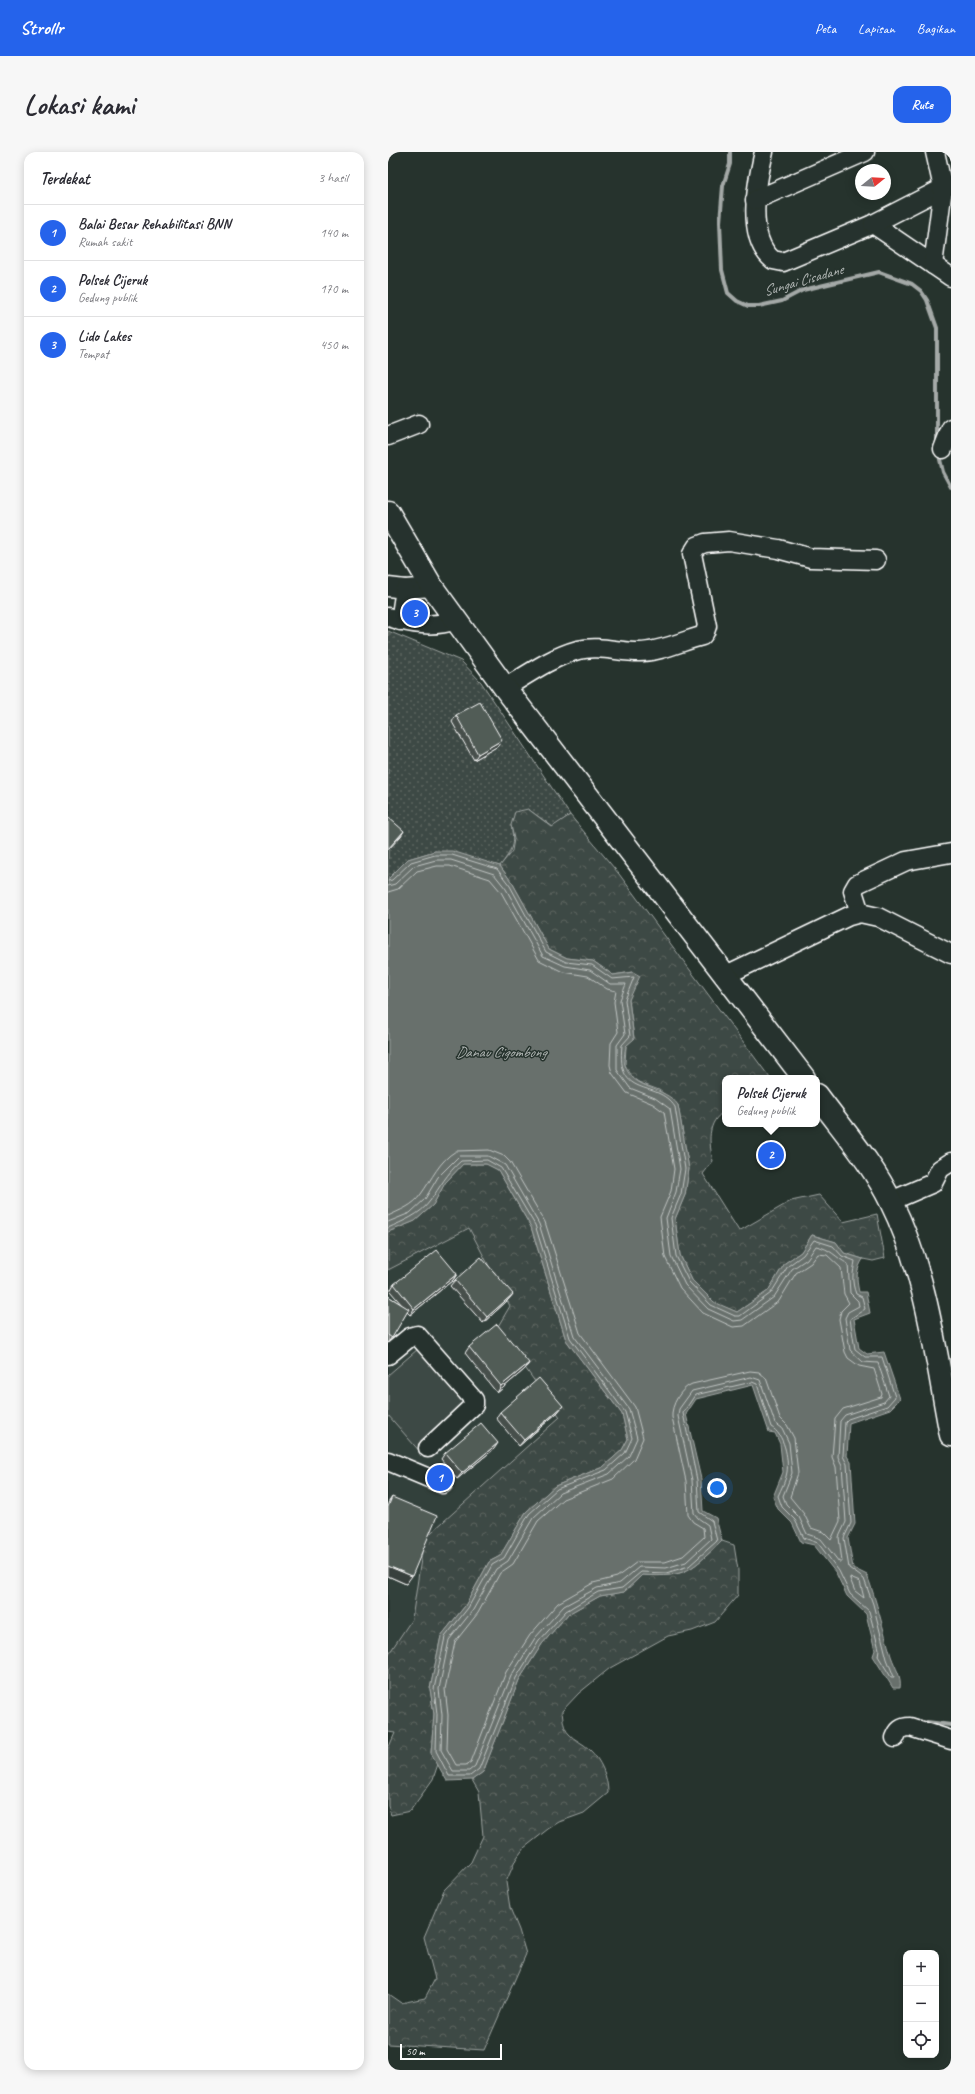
<!DOCTYPE html>
<html lang="id">
<meta charset="utf-8">
<style>
body{margin:0;font-family:Caveat,sans-serif;background:#f7f7f7;color:#2b2b33}
.controls{position:absolute;right:12px;bottom:12px;display:grid;overflow:hidden;border-radius:8px;box-shadow:0 2px 10px #0003}
.controls button{width:36px;height:36px;display:grid;place-items:center;padding:0;border:0;border-bottom:1px solid #e1e1e2;background:#fff;color:#2b2b33;font:20px sans-serif}
.compass{position:absolute;left:467px;top:12px;width:36px;height:36px;border-radius:50%;background:#fff;box-shadow:0 2px 10px #0003;rotate:72deg}
.scale{position:absolute;left:12px;bottom:10px;width:102px;box-sizing:border-box;padding-left:4px;border:2px solid #fff;border-top:0;font-size:11px;line-height:14px;white-space:nowrap;color:#fff;-webkit-text-stroke:3px #26332d;paint-order:stroke}
.you{position:absolute;left:329px;top:1336px;width:14px;height:14px;margin:-10px;border:3px solid #fff;border-radius:50%;background:#1a73e8;box-shadow:0 0 0 6px #1a73e833}
.badge{display:grid;place-items:center;width:26px;height:26px;border-radius:50%;background:#2563eb;color:#fff;font-size:13px;font-weight:700}
.pin{position:absolute;translate:-50% -50%;border:2px solid #fff;box-shadow:0 1px 4px #0006}
.popup{position:absolute;left:334px;top:923px;width:98px;height:52px;box-sizing:border-box;display:grid;place-content:center;border-radius:8px;background:#fff;filter:drop-shadow(0 1px 3px #0005);font-size:13px;white-space:nowrap;color:#7c7c81}
.popup b{font-size:15px;color:#2b2b33}
.popup::after{content:'';position:absolute;left:50%;top:100%;margin-left:-8px;border:8px solid transparent;border-top-color:#fff}
.list{margin:0;padding:0;list-style:none}
h2{display:flex;justify-content:space-between;align-items:center;height:52px;margin:0;padding:0 16px;font-size:17px}
h2 small{font-size:13px;font-weight:400;color:#7c7c81}
.list li{display:grid;grid-template-columns:26px 1fr auto;gap:12px;align-items:center;box-sizing:border-box;height:56px;padding:0 16px;border-top:1px solid #e1e1e2}
.list b{display:block;font-size:15px;white-space:nowrap}
.list p{margin:0;font-size:13px;white-space:nowrap;color:#7c7c81}
.list em{font-size:13px;font-style:normal;color:#7c7c81}
.icon{flex:none;width:22px;height:22px;fill:none;stroke:currentColor;stroke-width:2;stroke-linecap:round;stroke-linejoin:round}
.map{position:relative;flex:none;width:563px;height:1918px;overflow:hidden;border-radius:12px}
header{display:flex;align-items:center;gap:24px;box-sizing:border-box;height:56px;padding:0 20px;background:#2563eb;color:#fff}
header strong{font-size:19px}
nav{display:flex;gap:22px;margin-inline-start:auto;font-size:14px}
.intro{display:flex;align-items:center;justify-content:space-between;box-sizing:border-box;height:96px;padding:0 24px}
h1{margin:0;font-size:28px}
.button{padding:10px 18px;border-radius:12px;background:#2563eb;color:#fff;font-size:14px;font-weight:700}
main{display:flex;gap:24px;padding:0 24px}
aside{flex:1;background:#fff;border-radius:12px;box-shadow:0 2px 10px #0003}
.map>svg:first-child{display:block}
.built{fill:#333f3a}
.grass{fill:url(#grass-dots);stroke:#9ea4a2}
.forest{fill:url(#forest-crowns);stroke:#9ea4a2}
.garden{fill:#3e4944;stroke:#9ea4a2}
.water{fill:#67706c;stroke:#a4a9a7}
.lines{fill:none;stroke-linecap:round;stroke-linejoin:round}
.shore{stroke:#c2c6c4;stroke-width:1}
.stream{stroke:#a4a9a7;stroke-width:4}
.minor-casing{stroke:#fff;stroke-width:21}
.highway-casing{stroke:#fff;stroke-width:25}
.minor{stroke:#26332d;stroke-width:18}
.highway{stroke:#26332d;stroke-width:22}
.wall{fill:#464f4b;stroke:#fff}
.shaded-wall{fill:#39403d;stroke:#fff}
.building{fill:#515c57;stroke:#fff}
.labels{text-anchor:middle;stroke-width:3;stroke-linejoin:round;paint-order:stroke}
.water-label{font-size:15px;font-style:italic;fill:#b3b8b6;stroke:#26332d}
</style>
<header>
<strong>Strollr</strong>
<nav><a>Peta</a><a>Lapisan</a><a>Bagikan</a></nav>
</header>
<div class="intro"><h1>Lokasi kami</h1><a class="button">Rute</a></div>
<main>
<aside>
<h2>Terdekat<small>3 hasil</small></h2>
<ul class="list">
<li><span class="badge">1</span><div><b>Balai Besar Rehabilitasi BNN</b><p>Rumah sakit</p></div><em>140 m</em></li>
<li><span class="badge">2</span><div><b>Polsek Cijeruk</b><p>Gedung publik</p></div><em>170 m</em></li>
<li><span class="badge">3</span><div><b>Lido Lakes</b><p>Tempat</p></div><em>450 m</em></li>
</ul>
</aside>
<div class="map">
<svg width="563" height="1918" viewBox="0 0 563 1918">
<defs>
<pattern id="grass-dots" width="8" height="8" patternUnits="userSpaceOnUse"><rect width="8" height="8" fill="#3e4944"/><path d="M2 2h.1M6 6h.1" fill="none" stroke="#5b6460" stroke-width="1.8" stroke-linecap="round"/></pattern>
<pattern id="forest-crowns" width="20" height="18" patternUnits="userSpaceOnUse"><rect width="20" height="18" fill="#3e4944"/><path d="M2 6a3 3 0 1 1 6 0M12 15a3 3 0 1 1 6 0" fill="none" stroke="#5b6460"/></pattern>
</defs>
<rect width="100%" height="100%" fill="#26332d"/>
<filter id="ink" filterUnits="userSpaceOnUse"><feTurbulence type="fractalNoise" baseFrequency=".025" numOctaves="2"/><feDisplacementMap in="SourceGraphic" scale="8" xChannelSelector="R" yChannelSelector="G"/><feConvolveMatrix kernelMatrix="1 2 1 2 8 2 1 2 1" color-interpolation-filters="sRGB"/></filter>
<g filter="url(#ink)">
<polygon class="built" points="81,1076 122,1154 109,1176 172,1265 36,1387 24,1467 0,1503 0,1118"/>
<path class="grass" d="M0,479l73,30 20,21 89,133 -17,12 -25,-18 -17,16c4,20 1,25 -11,41l-65,-15 -27,8 -20,20z"/>
<g class="forest">
<path d="M140,657l24,18 18,-12 49,59 151,204h-45v33c-19,11 -16,32 -12,50l-10,13 36,57 52,-30 28,-6 24,27 34,-8 8,44 -12,3 -10,-2 -19,-6 -8,-11 -24,-7 -11,17 -16,11 -17,28 -31,21 -23,-9 -22,-23 -12,-25 -5,-36 10,-24 4,-26 -11,-64 -19,-15 -24,-9 -10,-16 1,-19 8,-8 -5,-38 3,-28 -19,3 -20,-14 -26,-3 -18,-9 -36,-65 -13,-18 12,-15 2,-12 -3,-14 4,-13z"/>
<polygon points="75,1012 99,1012 110,1018 143,1075 178,1188 234,1262 240,1287 234,1298 215,1315 167,1334 138,1360 112,1404 101,1410 77,1454 53,1484 42,1537 46,1562 43,1601 50,1612 45,1627 22,1659 3,1663 0,1654 0,1597 7,1581 0,1580 0,1503 24,1467 36,1387 172,1265 109,1176 122,1154 81,1076 0,1118 0,1080 27,1069 45,1053 57,1031"/>
<path d="M334,1389l12,4 4,25v25l-23,27 -23,9 -24,5 -58,32 -31,25 -17,18c1,8 1,17 7,23 5,6 14,9 20,15 12,11 19,28 19,44l-24,20 -25,9 -11,7 -24,19 -8,11 -10,23 4,26 9,22 7,24 -42,96 -96,-6v-50l13,9 24,-5 10,-19 -11,-42 20,-47 27,-28 12,-26 -4,-44 -7,-12 11,-8 36,-92 23,-36 26,-30 32,-18 24,-4 18,-17c45,3 49,-5 80,-34z"/>
</g>
<polygon class="garden" points="30,1197 81,1258 33,1301 0,1263 0,1223"/>
<path class="water" d="M47,699h17l48,15 13,18 36,65 18,9 26,3 20,14 20,-3 7,4 -11,24 5,39 -8,7c-1,6 -3,14 -1,19 7,25 40,21 53,40l11,64 -4,26 -10,24 5,36 12,25 22,22 23,10 31,-21 17,-28 16,-11 11,-17 24,7 8,11 19,6c-7,11 -7,19 -4,33h7l4,21 -16,6 5,29 8,6 17,-2 16,47 -10,10 -41,14 -2,33 4,6 4,62 -7,14 5,30 14,7c10,27 16,54 24,81 4,12 11,20 9,32h-7l-20,-32 2,-6 -9,-36 -19,-18 -11,-23 -22,-28 -13,-3 -9,-19 -14,-14 -5,-12 10,-25 -3,-28 -5,-11 -6,-1 -16,-47 -57,14 -10,15 15,65 2,32 13,7 6,23c-31,29 -35,37 -80,34l-18,17 -24,4 -32,18 -26,30 -23,36 -36,92 -11,8 -25,1 -16,-28 3,-39 -4,-25 11,-53 24,-30 24,-44 11,-6 26,-44 29,-26 48,-19 19,-17 6,-11 -6,-25 -56,-74 -35,-113 -33,-57 -12,-6h-23l-18,19 -12,22 -18,16 -27,11v-353l20,-20z"/>
<g class="lines">
<g class="shore">
<path d="M0,729l4,-1 19,-18 24,-7h17l45,14 13,17 36,66 20,10 26,3 20,14 22,-2 -9,23 5,36 -8,9c-6,56 34,33 53,62l10,62 -4,25 -10,24 5,38 13,26 22,23 24,11h5l31,-23 17,-27 15,-11 11,-15 19,6 9,10 13,5c-2,12 -4,20 1,33l6,3 3,12 -15,10 5,30 10,8h17l13,40 -8,9 -39,13 -3,3 -2,34 4,8 4,59 -7,15 5,30 15,11 9,25 14,55 7,18h-3l-13,-21 1,-7 -10,-38 -19,-17 -11,-23 -21,-28 -14,-5 -9,-18 -13,-13 -4,-11c3,-7 8,-16 9,-24 2,-14 -3,-38 -16,-45l-14,-43 -5,-2 -57,13 -12,18 14,67 2,32 13,9 5,20 -28,25 -23,7 -25,-1 -19,16 -24,4 -32,19 -27,30 -23,37 -37,91 -9,7h-21l-13,-25 1,-37 -3,-25 11,-52 23,-29 24,-43 12,-7 25,-44 28,-25 49,-19 19,-17 7,-15 -7,-26 -55,-74 -35,-113 -34,-57 -14,-8 -26,1c-14,12 -21,26 -31,40 -10,14 -27,20 -42,27"/>
<path d="M0,734l7,-2 19,-18 22,-6h15l43,14 12,15 37,67 22,10 25,4 20,14h16l-6,16 5,34 -8,11v25l13,18 25,10 15,11 10,60 -4,23 -10,26 5,38 14,29 23,24 26,12 8,-1 32,-23 18,-28 15,-10 9,-13c15,3 19,11 32,18l2,29 8,8 1,5 -11,6 -3,6 5,32 13,12 15,1 11,33 -5,6 -39,13 -5,6 -2,36 4,8 4,57 -7,15 3,25h-3l-18,-23 -14,-5 -8,-17 -13,-13 -3,-8 9,-23 -3,-30 -7,-15 -7,-5 -15,-43 -9,-3 -59,14 -13,18 -1,7 14,64 2,33 4,5 10,7 3,14 -25,23 -20,6 -27,-1 -19,16 -23,5 -33,18 -29,32 -24,38 -36,90 -6,5h-16l-12,-21 1,-35 -3,-26 10,-49 24,-30 23,-41 12,-8 25,-43 27,-25 49,-19 20,-18 8,-18 -8,-29 -55,-73 -35,-112 -34,-59 -17,-9h-29l-21,21 -13,22 -15,14 -22,9"/>
<path d="M0,740l10,-3 19,-18 20,-5h13l40,13 11,13 38,68 24,12 25,4 19,13 9,2 -2,11 4,30 -7,11 -1,22 2,8 15,20 26,11 11,8 10,57 -3,22 -11,26 5,40 15,31 23,25 30,14 11,-1 35,-25 17,-28 15,-10 7,-9 9,1 14,13 3,26 5,9 -8,8 -2,8 6,33 3,6 11,8 15,3 8,25 -1,3 -38,12 -8,10 -3,38 4,10 4,54 -9,19 -8,-8 -12,-4 -7,-14 -14,-17 8,-24 -4,-35 -7,-13 -7,-7 -14,-40 -7,-6 -9,-1 -58,13c-11,4 -21,21 -20,33l14,64 2,34 5,7 10,6 1,9 -21,19 -18,6h-28l-20,15 -24,6 -35,20 -28,32 -24,37 -35,90 -5,3h-10l-9,-16 1,-34 -3,-26 10,-47 23,-29 22,-40 13,-9 25,-43 25,-22 50,-20 21,-20 9,-21 -8,-31 -55,-74 -35,-111 -35,-60 -6,-6 -15,-6 -33,1c-17,10 -24,28 -35,43 -8,12 -21,16 -33,22"/>
<polygon points="462,1426 472,1430 476,1446 467,1439"/>
</g>
<g class="stream">
<polyline points="342,0 342,12 335,34 332,70 334,118 340,141 349,149 360,154 371,154 394,149 415,138 491,120 524,132 533,139 539,148 549,176 549,293"/>
<polyline points="550,299 555,320 563,335"/>
<polyline points="539,1570 563,1573"/>
</g>
<g class="minor-casing">
<g id="minor">
<path d="M376,0c-7,30 -19,85 9,108l10,2 90,-38 78,53"/>
<polyline points="367,48 477,0"/>
<polyline points="485,72 555,36 563,34"/>
<polyline points="545,113 555,36 547,0"/>
<polyline points="0,284 31,272"/>
<polyline points="555,297 563,276"/>
<polyline points="0,435 17,437 44,435"/>
<path d="M0,465c23,7 45,11 68,3"/>
<polyline points="12,469 17,437"/>
<path d="M117,536c23,-14 47,-31 73,-38 21,-5 40,2 61,2 21,0 43,-11 63,-16l3,-4 2,-6 -15,-72 5,-8 8,-3 24,-2 49,8 33,9 65,2"/>
<polyline points="472,761 465,739 469,732 518,709 563,701"/>
<polyline points="338,823 461,764 472,761 490,765 563,802"/>
<polyline points="503,1049 545,1031 552,1017 563,1010"/>
<polyline points="0,1203 22,1185 29,1183 86,1248 86,1253 40,1296"/>
<polyline points="0,1309 55,1332"/>
<path d="M507,1586c3,-8 6,-11 15,-11l41,13"/>
</g>
</g>
<g class="highway-casing">
<g id="highway">
<polyline points="0,360 44,435 117,536 416,926"/>
<path d="M429,943c25,34 56,69 74,107 36,72 45,155 60,233"/>
</g>
</g>
<use href="#minor" class="minor"/>
<use href="#highway" class="highway"/>
</g>
<g class="wall">
<polygon points="68,563 110,594 86,608 64,570"/>
<polygon points="69,1122 65,1128 22,1163 19,1160 0,1191 0,1144 14,1153 2,1139 6,1132"/>
<polygon points="67,1128 125,1142 120,1148 95,1171 62,1134"/>
<polygon points="81,1195 141,1211 137,1217 109,1241 77,1201"/>
<polygon points="112,1260 170,1260 131,1294 108,1266"/>
<polygon points="106,1297 69,1327 53,1307 57,1301"/>
<polygon points="4,1345 18,1432 0,1424 0,1351"/>
</g>
<g class="shaded-wall">
<polygon points="114,588 110,594 86,608 90,602"/>
<polygon points="16,679 13,684 0,698 0,697"/>
<polygon points="69,1122 65,1128 22,1163 26,1157"/>
<polygon points="125,1142 120,1148 95,1171 99,1165"/>
<polygon points="141,1211 137,1217 109,1241 113,1234"/>
<polygon points="175,1254 170,1260 131,1294 136,1288"/>
<polygon points="110,1291 106,1297 69,1327 74,1321"/>
<polygon points="0,1414 24,1424 18,1432 0,1424"/>
</g>
<g class="building">
<polygon points="92,550 114,588 90,602 68,563"/>
<polygon points="0,665 16,679 0,697"/>
<polygon points="49,1098 69,1122 26,1157 6,1132"/>
<polygon points="93,1105 125,1142 99,1165 67,1128"/>
<polygon points="0,1144 21,1157 4,1186 0,1183"/>
<polygon points="109,1172 141,1211 113,1234 81,1195"/>
<polygon points="151,1226 175,1254 136,1288 112,1260"/>
<polygon points="93,1271 110,1291 74,1321 57,1301"/>
<polygon points="4,1345 49,1364 24,1424 0,1414 0,1355"/>
</g>
</g>
<g class="labels">
<g class="water-label">
<text transform="translate(415 128) rotate(-16)" y="5">Sungai Cisadane</text>
<text x="113" y="905">Danau Cigombong</text>
</g>
</g>
</svg>
<div class="controls">
<button>+</button>
<button>−</button>
<button><svg class="icon" aria-label="locate" viewBox="0 0 24 24"><circle cx="12" cy="12" r="6"/><path d="M12 2v4M12 18v4M2 12h4M18 12h4"/></svg></button>
</div>
<svg class="compass" viewBox="-18 -18 36 36"><path d="M0-13l5 13h-10z" fill="#e53935"/><path d="M0 13l5-13h-10z" fill="#7c7c81"/></svg>
<div class="scale">50 m</div>
<div class="you"></div>
<div class="pin badge" style="left:52px;top:1326px">1</div>
<div class="pin badge" style="left:383px;top:1003px">2</div>
<div class="popup"><b>Polsek Cijeruk</b>Gedung publik</div>
<div class="pin badge" style="left:27px;top:461px">3</div>
</div>
</main>
